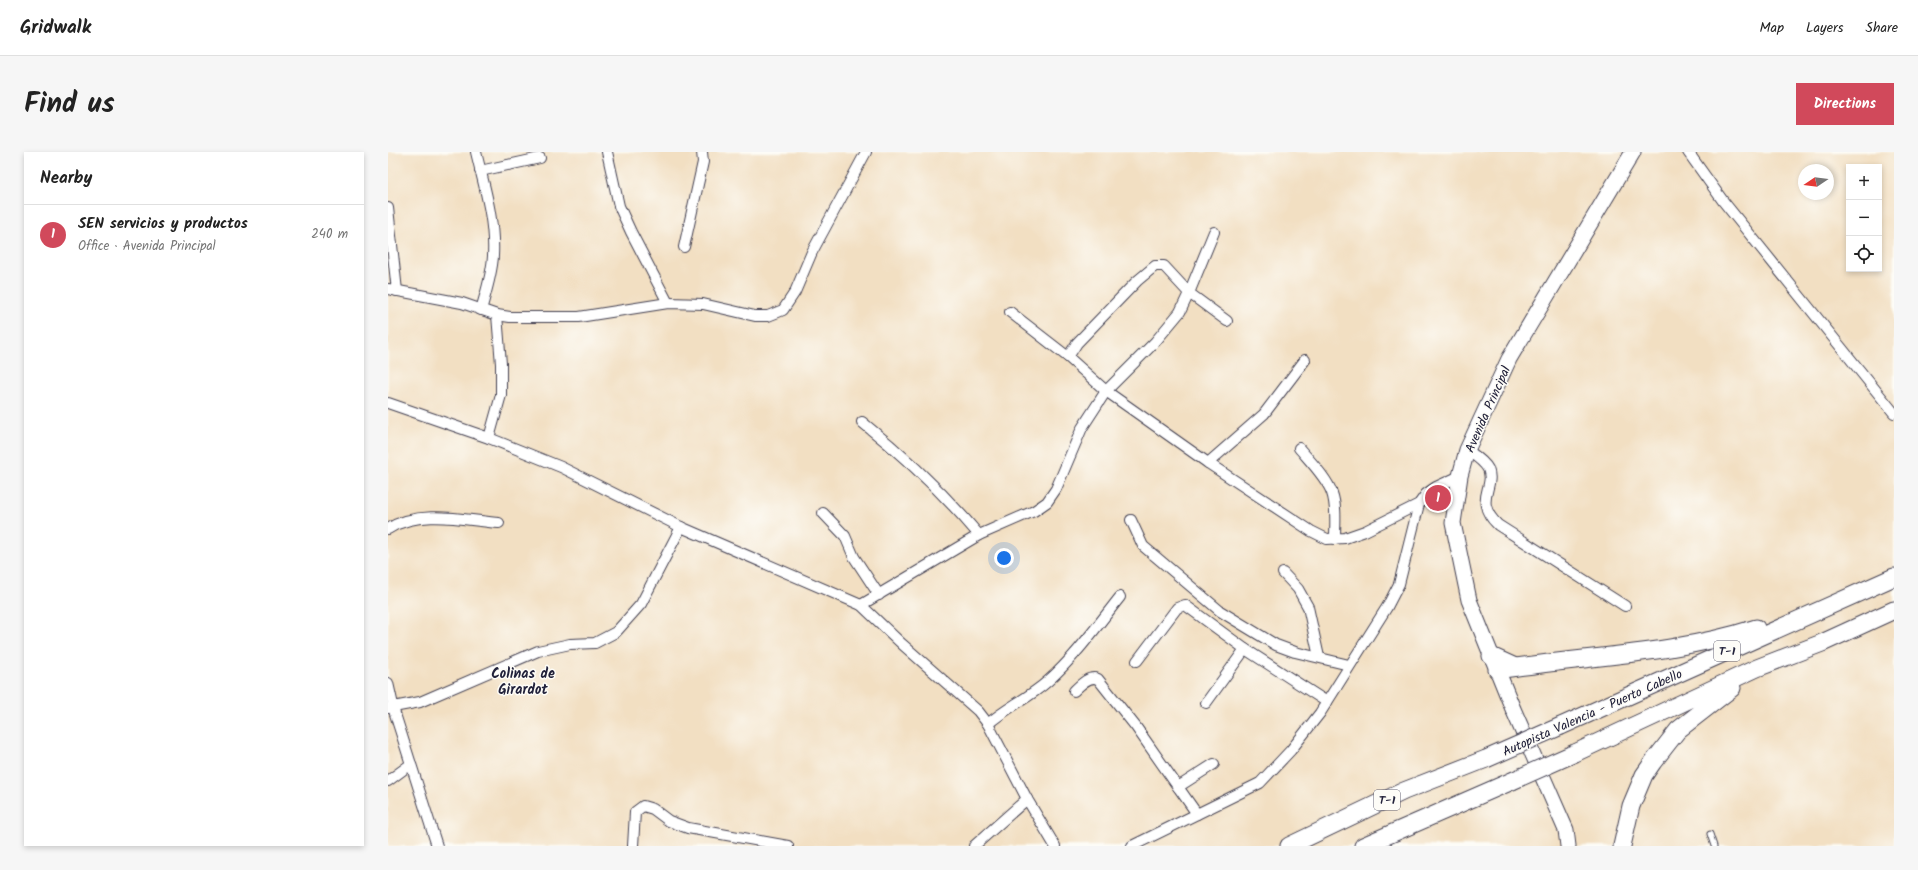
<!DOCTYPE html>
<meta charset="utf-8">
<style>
body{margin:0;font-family:Kalam,sans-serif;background:#f6f6f6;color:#222}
.controls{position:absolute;right:12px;top:12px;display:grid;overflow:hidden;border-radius:0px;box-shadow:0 2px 6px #0003}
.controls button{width:36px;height:36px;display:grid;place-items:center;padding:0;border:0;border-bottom:1px solid #e0e0e0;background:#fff;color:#222;font:20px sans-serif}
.compass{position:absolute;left:1410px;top:12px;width:36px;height:36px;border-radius:50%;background:#fff;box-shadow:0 2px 6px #0003;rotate:257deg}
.you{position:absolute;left:616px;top:406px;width:14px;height:14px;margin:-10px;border:3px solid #fff;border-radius:50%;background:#1a73e8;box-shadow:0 0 0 6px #1a73e833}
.badge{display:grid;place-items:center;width:26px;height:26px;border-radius:50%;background:#d1495b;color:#fff;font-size:13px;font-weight:700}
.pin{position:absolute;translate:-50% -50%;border:2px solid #fff;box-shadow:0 1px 4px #0006}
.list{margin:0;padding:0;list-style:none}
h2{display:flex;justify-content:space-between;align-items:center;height:52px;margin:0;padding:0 16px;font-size:17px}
h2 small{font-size:13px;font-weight:400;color:#767676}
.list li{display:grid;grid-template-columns:26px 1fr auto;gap:12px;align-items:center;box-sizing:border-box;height:60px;padding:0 16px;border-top:1px solid #e0e0e0}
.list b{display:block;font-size:15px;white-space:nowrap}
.list p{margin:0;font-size:13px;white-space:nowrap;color:#767676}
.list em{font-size:13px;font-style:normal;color:#767676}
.icon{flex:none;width:22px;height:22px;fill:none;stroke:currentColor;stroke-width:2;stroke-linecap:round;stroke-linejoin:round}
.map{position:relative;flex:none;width:1506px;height:694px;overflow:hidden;border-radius:0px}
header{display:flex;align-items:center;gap:24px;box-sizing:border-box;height:56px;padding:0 20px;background:#fff;border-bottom:1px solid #e0e0e0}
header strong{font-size:19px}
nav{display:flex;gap:22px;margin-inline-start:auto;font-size:14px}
.intro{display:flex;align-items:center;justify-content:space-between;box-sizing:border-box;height:96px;padding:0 24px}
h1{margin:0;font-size:28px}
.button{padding:10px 18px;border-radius:0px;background:#d1495b;color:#fff;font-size:14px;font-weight:700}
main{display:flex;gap:24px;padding:0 24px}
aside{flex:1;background:#fff;border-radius:0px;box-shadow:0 2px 6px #0003}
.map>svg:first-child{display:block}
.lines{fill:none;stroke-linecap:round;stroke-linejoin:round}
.service-casing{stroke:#413e4f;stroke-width:7}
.minor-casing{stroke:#413e4f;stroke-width:12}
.secondary-casing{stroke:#413e4f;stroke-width:17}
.trunk-casing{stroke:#413e4f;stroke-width:19}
.service{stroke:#fff;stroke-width:5}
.minor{stroke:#fff;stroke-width:10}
.secondary{stroke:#fff;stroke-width:15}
.trunk{stroke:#fff;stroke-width:17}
.trunk-bridge-casing{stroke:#413e4f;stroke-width:19;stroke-linecap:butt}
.trunk-bridge{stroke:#fff;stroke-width:17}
.labels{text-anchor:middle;stroke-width:3;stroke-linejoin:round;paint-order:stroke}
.shield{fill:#fdfcf7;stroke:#646373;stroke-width:1}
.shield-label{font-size:12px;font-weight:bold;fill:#22223b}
.street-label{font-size:13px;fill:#22223b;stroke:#fdfcf7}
.neighbourhood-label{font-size:14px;font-weight:bold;fill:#22223b;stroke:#fdfcf7}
</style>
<header>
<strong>Gridwalk</strong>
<nav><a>Map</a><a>Layers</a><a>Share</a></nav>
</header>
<div class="intro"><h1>Find us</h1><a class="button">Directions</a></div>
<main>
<aside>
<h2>Nearby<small></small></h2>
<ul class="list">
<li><span class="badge">1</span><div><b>SEN servicios y productos</b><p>Office · Avenida Principal</p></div><em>240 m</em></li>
</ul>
</aside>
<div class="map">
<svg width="1506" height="694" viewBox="0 0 1506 694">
<rect width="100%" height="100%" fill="#fdfcf7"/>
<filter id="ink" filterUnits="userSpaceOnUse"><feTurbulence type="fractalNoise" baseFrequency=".025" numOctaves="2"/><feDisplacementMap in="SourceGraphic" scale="8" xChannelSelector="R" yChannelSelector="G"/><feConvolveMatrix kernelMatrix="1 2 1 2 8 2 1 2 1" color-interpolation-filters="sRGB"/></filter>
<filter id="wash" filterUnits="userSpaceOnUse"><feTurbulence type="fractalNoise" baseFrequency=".012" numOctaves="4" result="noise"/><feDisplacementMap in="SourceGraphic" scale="16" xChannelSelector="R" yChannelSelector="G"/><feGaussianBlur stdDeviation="0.9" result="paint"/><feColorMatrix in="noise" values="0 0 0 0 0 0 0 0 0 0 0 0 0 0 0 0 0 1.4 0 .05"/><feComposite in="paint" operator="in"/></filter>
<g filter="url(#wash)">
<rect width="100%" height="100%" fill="#f2dfc2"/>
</g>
<g filter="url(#ink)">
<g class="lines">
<g class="service-casing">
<polyline id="service" points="1322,682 1326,694"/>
</g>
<g class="minor-casing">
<g id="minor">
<path d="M88,0c8,34 19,68 17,104 -1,18 -7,36 -12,54"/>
<polyline points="219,0 231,54 243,80 280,151"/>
<polyline points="1300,0 1335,49 1506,261"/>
<polyline points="92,19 152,6"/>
<polyline points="0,56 9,139"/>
<polyline points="826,80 801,141 839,169"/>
<polyline points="296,95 315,10 314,0"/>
<polyline points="0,137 74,151 109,163 122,165 191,165 280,151 315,152 367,164 380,164 395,158 407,140 424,100 478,0"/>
<polyline points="622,160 680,205 718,239 820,311 923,379 939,387 957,386 977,379 1031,352 1038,342 1048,335 1072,324"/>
<polyline points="0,251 101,286 173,315 293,375 473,453 514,492 590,559 600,572 639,647 667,694"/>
<path d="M474,270c45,36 80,69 117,113"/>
<polyline points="101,286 113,243 113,212 109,163"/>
<path d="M911,296c10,12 28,30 33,45 5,14 3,31 3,46"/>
<path d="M1079,298c7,5 17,11 21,19 8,19 -16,31 10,56l127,81"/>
<polyline points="820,311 876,262 917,208"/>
<polyline points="435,361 457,384 466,405 491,443"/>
<polyline points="743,368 755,394 832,459 888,493 907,500 961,513"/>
<path d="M0,377c31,-20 76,-9 111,-6"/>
<polyline points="895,421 910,437 920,455 931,505"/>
<polyline points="473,453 591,383 646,359 659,350 668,337 694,276 718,239 767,190 792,160 801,141 776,114 767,114 749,129 689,191 680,205"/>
<polyline points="749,509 789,456 797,453 857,497 939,550"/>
<polyline points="0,531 7,562 49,694"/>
<path d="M686,539c6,-6 15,-16 24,-12l38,48 61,87"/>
<polyline points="818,551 857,497"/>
<polyline points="0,556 32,550 150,499 182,492 207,491 228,480 253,452 293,375"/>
<path d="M600,572c18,-16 41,-26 60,-43 28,-25 49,-55 72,-84"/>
<polyline points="0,629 23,612"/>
<polyline points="790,635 826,612"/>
<polyline points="245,694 247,660 255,654 265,657 281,669 300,676 400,694"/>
<polyline points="586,694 639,647"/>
<polyline points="744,694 872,631 903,598 932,561 999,455 1011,432 1031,352"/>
</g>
</g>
<g class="secondary-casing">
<polyline id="secondary" points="1180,694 1178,678 1125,557 1081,448 1065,371 1072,324 1079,298 1121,207 1245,0"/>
</g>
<g class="trunk-casing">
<g id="trunk">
<polyline points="1103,504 1127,515"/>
<path d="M1109,518c87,-14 175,-15 259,-42"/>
<polyline points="1173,574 1506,425"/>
<polyline points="1187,601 1369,516 1434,491 1506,458"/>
<polyline points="901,694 1016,639 1098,607"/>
<polyline points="975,694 1124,629"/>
<polyline points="1234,694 1243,654 1256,623 1265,610 1290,578 1344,536"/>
</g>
</g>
<use href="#service" class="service"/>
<use href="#minor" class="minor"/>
<use href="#secondary" class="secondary"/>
<use href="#trunk" class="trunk"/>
<g class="trunk-bridge-casing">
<g id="trunk-bridge">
<polyline points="1098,607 1173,574"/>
<polyline points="1124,629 1187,601"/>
</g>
</g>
<use href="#trunk-bridge" class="trunk-bridge"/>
</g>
</g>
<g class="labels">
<g class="shield">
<rect x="1326" y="489" width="26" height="20" rx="3"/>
<rect x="986" y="638" width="26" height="20" rx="3"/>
</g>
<g class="shield-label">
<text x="1339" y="503">T-1</text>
<text x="999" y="652">T-1</text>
</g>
<g class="street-label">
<text transform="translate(1099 257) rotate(-66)" y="5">Avenida Principal</text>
<text transform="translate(1204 560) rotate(-24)" y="5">Autopista Valencia - Puerto Cabello</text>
</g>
<g class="neighbourhood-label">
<text x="135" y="526">Colinas de<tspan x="135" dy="16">Girardot</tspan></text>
</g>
</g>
</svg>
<div class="controls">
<button>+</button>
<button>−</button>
<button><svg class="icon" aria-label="locate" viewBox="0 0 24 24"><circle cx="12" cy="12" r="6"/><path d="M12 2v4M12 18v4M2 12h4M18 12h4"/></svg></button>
</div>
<svg class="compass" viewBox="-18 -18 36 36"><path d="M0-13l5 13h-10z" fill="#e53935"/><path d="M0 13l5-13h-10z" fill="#767676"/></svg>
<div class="you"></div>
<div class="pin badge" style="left:1050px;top:346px">1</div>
</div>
</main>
